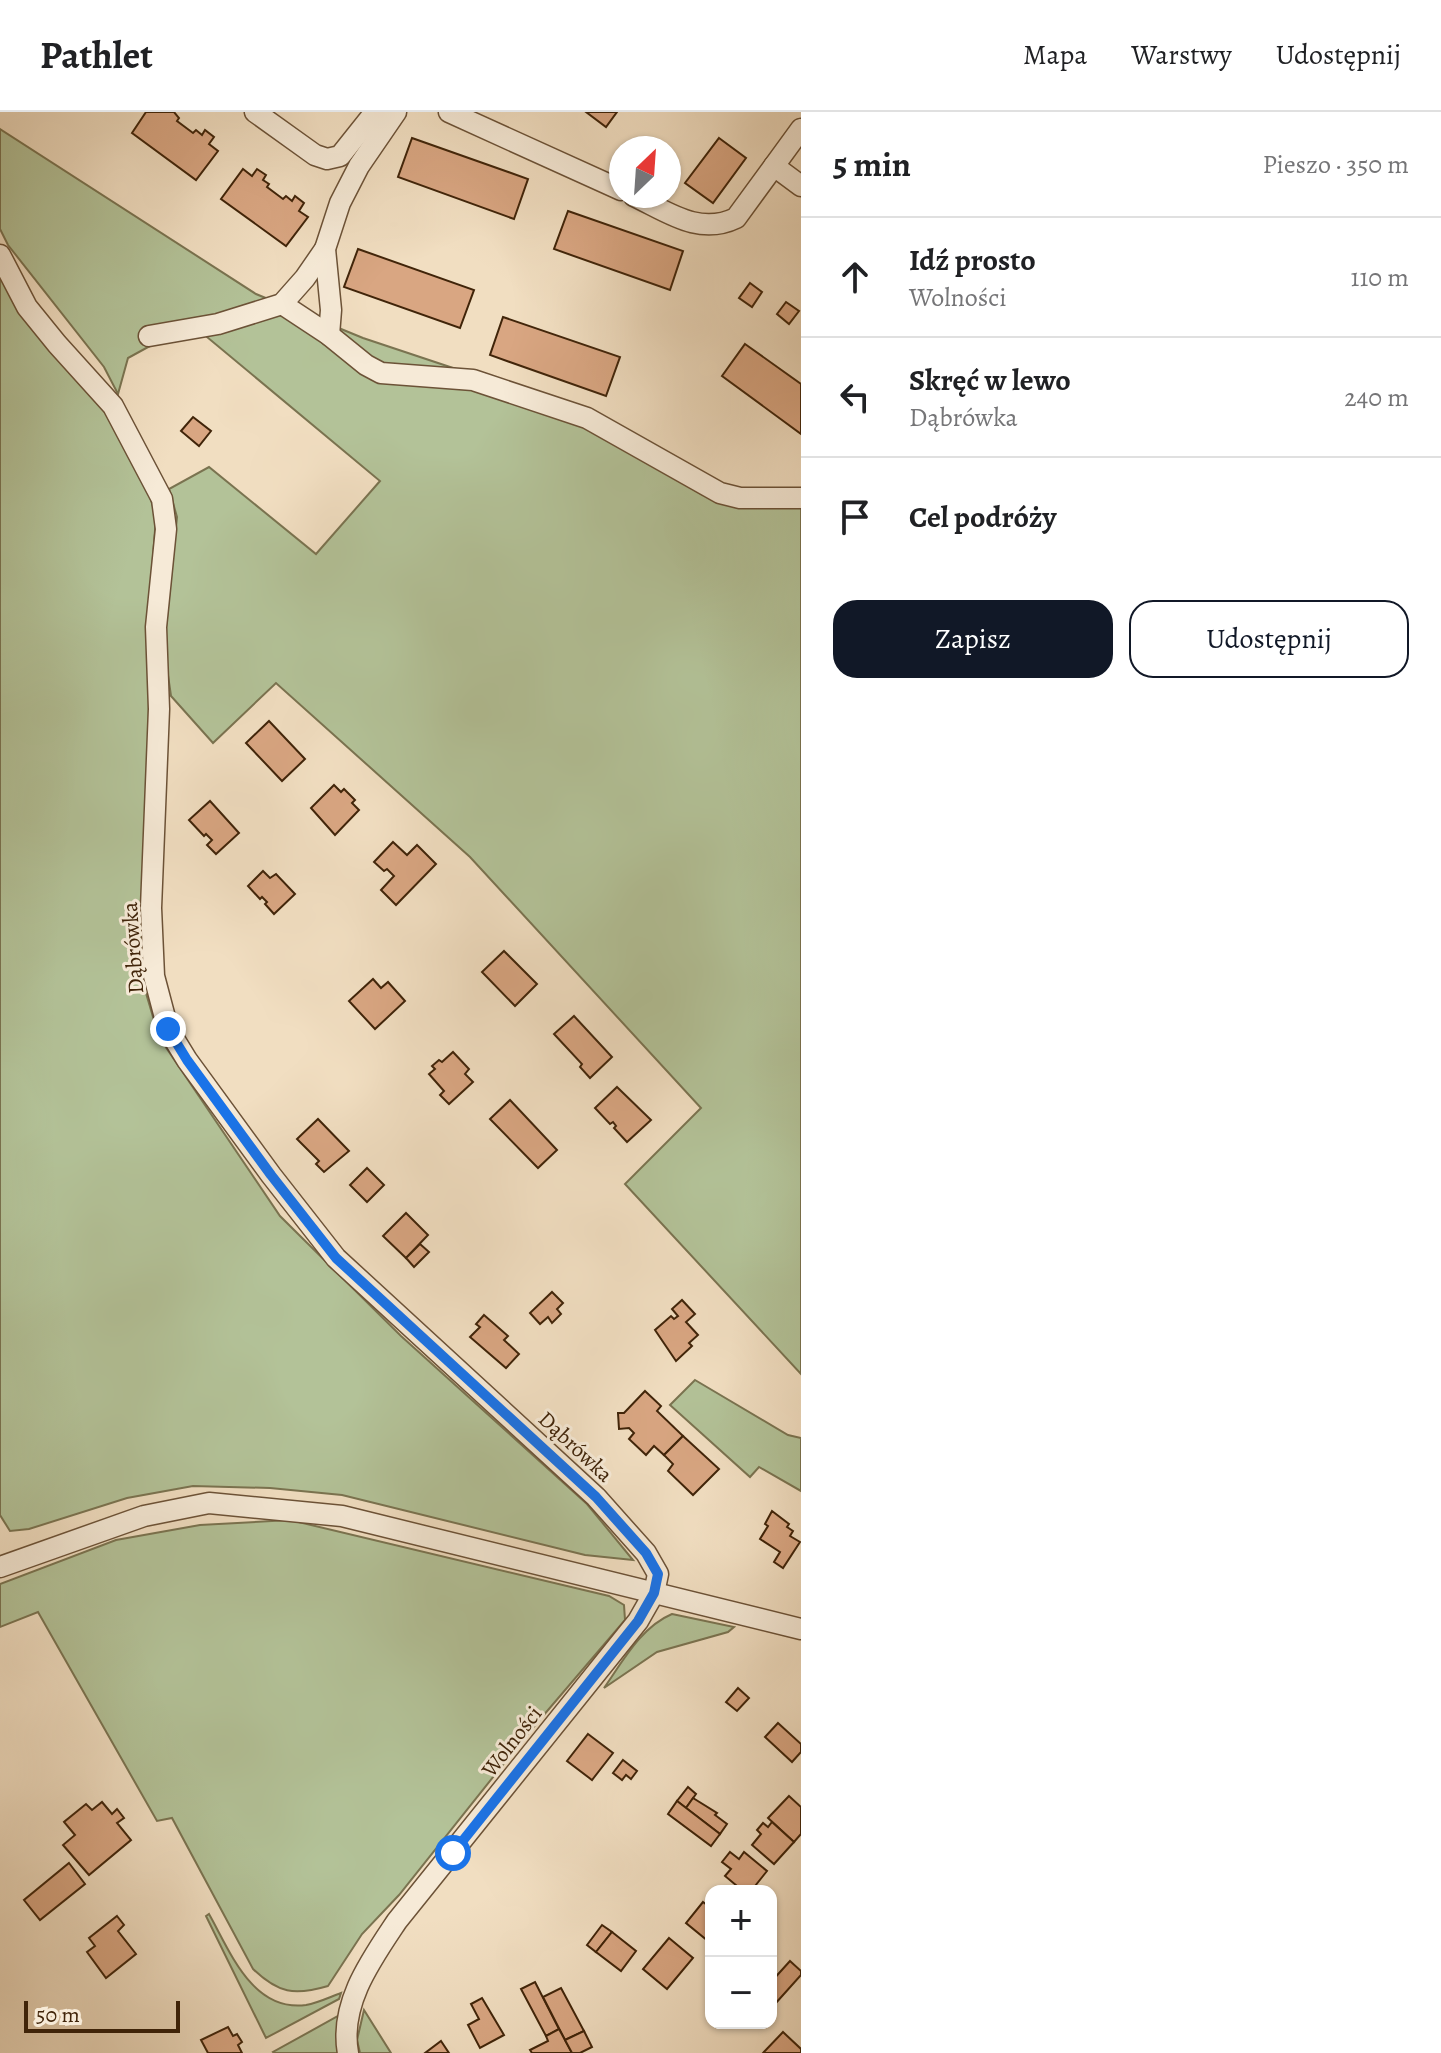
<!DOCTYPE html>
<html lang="pl">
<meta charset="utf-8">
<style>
:root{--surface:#fff;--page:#f2f2f2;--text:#202124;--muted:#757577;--line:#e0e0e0;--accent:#111827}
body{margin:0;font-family:Alegreya,serif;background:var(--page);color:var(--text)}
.controls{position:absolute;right:24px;bottom:24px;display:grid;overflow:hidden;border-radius:16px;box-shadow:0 2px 6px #0004}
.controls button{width:72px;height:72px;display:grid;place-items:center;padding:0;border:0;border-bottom:2px solid var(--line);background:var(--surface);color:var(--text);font:40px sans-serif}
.compass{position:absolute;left:609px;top:24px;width:72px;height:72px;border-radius:50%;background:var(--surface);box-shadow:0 2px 6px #0004;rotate:25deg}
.scale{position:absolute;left:24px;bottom:20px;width:156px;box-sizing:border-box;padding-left:8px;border:4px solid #402409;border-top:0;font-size:22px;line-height:28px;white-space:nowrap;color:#402409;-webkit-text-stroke:6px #f6ead7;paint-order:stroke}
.stop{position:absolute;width:24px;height:24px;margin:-18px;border:6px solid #1a73e8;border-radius:50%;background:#fff}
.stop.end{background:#1a73e8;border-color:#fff;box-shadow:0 2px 8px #0008}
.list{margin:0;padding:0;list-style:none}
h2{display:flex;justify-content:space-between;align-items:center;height:104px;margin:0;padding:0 32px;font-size:34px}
h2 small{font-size:26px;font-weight:400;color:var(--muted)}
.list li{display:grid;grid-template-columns:52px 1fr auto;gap:24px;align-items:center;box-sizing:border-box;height:120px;padding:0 32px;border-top:2px solid var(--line)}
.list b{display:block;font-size:30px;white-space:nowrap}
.list p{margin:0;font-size:26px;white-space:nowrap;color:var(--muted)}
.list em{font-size:26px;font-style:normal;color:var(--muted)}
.actions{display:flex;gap:16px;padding:24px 32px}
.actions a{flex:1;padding:18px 0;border:2px solid var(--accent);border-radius:24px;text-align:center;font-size:28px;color:var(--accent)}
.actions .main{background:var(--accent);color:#fff}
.icon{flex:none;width:44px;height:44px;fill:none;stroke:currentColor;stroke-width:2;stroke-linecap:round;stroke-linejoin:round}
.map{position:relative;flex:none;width:801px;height:1941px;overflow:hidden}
header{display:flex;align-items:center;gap:48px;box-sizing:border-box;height:112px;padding:0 40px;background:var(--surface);border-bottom:2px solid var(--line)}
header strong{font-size:38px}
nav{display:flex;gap:44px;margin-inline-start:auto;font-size:28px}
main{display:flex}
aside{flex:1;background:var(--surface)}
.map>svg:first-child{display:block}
.green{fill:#b3c298;stroke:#7a7350;stroke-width:2}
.building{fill:#d9a682;stroke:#402409;stroke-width:2}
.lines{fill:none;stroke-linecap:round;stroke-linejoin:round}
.minor-casing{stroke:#6c5237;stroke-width:23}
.minor{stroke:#f6ead7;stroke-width:20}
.route{stroke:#1a73e8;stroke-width:10}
.labels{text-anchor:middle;stroke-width:6;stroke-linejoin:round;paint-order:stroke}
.street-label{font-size:22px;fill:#402409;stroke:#f6ead7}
</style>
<header>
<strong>Pathlet</strong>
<nav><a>Mapa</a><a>Warstwy</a><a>Udostępnij</a></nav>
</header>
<main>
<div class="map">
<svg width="801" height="1941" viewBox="0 0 801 1941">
<rect width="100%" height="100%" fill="#f1dec1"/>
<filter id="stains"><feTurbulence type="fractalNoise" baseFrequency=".0025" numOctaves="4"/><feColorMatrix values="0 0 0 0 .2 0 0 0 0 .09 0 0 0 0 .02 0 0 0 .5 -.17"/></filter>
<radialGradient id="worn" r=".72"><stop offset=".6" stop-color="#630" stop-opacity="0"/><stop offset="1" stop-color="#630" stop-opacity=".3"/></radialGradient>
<!-- green -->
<g class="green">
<polygon points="0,17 256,182 363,226 465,260 604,322 701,382 743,395 801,396 801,1262 625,1072 701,996 470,745 276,571 213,631 171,584 164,536 177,405 169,377 209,355 316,442 380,369 201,220 159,229 128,246 118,282 104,255 8,133 0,117"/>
<polygon points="0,161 65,232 146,371 156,405 150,484 148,682 140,861 159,925 280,1104 401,1224 587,1392 633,1448 585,1443 342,1383 270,1376 193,1374 127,1386 29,1417 10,1419 0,1403"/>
<polygon points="695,1268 788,1323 801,1326 801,1379 759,1355 750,1365 670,1293"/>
<path d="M290,1408l319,76 15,9 1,15 -100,117 -126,158 -37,39 -34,52c-34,10 -50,7 -75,-17l-81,-151 -15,3 -119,-209 -38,15v-43l116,-44 84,-15z"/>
<path d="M672,1502l62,13 -6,5 -71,20 -53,36c19,-27 37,-61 68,-74z"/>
<path d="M209,1802c21,37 43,98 97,91 12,-2 24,-8 35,-12l-2,6 -73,39 -60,-122z"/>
<polygon points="364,1898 391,1941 360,1941 357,1928"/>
<polygon points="338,1904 339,1941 274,1941 273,1940"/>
</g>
<!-- building -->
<g class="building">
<polygon points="146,0 174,0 179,6 177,9 193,21 196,18 202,23 205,18 214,25 209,32 218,39 196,68 132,21"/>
<polygon points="586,0 617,0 606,15"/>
<polygon points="412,26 528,67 514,107 398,65"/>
<polygon points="719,26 746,46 713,91 685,71"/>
<polygon points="243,57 252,64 257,57 266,63 263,68 269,72 267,75 283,87 286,84 292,89 295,84 304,91 299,99 308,105 286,134 221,87"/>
<polygon points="568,99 683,139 670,178 554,137"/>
<polygon points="358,137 474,178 460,216 344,175"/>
<polygon points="750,171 762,180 752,195 739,186"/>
<polygon points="786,190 799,199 789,212 777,202"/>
<polygon points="503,205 620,245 606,284 490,243"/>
<polygon points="745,232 801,272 801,322 722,264"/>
<polygon points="193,305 211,319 199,334 181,319"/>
<polygon points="269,609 305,647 282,669 246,631"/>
<polygon points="334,673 341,680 344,677 355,688 352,691 359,698 335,723 311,696"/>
<polygon points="210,689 239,721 216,742 207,733 212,728 206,722 204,724 189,708"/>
<polygon points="393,730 407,743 417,733 436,752 396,793 381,778 394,764 387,757 384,759 374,750"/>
<polygon points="263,759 270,766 276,762 295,782 274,802 265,792 267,790 262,785 260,787 248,774"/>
<polygon points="504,839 537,872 515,894 482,860"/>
<polygon points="373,867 381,876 388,870 405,889 375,917 349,889"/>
<polygon points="574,904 612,945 590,966 580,955 582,952 554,922"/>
<polygon points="453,940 469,957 465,962 473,970 449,992 440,983 444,979 429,962 435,957 432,954 439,948 442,950"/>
<polygon points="617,975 651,1008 627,1030 614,1016 616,1014 613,1010 610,1012 595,996"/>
<polygon points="510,988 557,1038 538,1056 490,1007"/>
<polygon points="318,1007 349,1039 324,1060 316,1052 319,1049 297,1027"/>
<polygon points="367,1056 384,1073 367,1090 350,1073"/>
<polygon points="406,1101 428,1123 406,1146 383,1124"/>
<polygon points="420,1132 429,1140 414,1155 406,1146"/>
<polygon points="552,1180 563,1191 557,1197 561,1202 552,1211 548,1205 540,1212 530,1201"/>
<polygon points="682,1188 695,1202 686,1210 698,1223 689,1231 692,1234 676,1249 655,1218 671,1204 674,1207 678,1204 672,1197"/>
<polygon points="484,1203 508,1224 504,1228 519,1242 506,1256 470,1225 480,1215 476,1212"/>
<polygon points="645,1279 661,1294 657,1299 683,1324 664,1343 654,1334 646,1343 629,1327 634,1321 629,1316 619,1317 618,1301 624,1301"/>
<polygon points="683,1324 719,1357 693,1383 668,1359 673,1352 664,1343"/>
<polygon points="772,1399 789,1412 787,1415 793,1419 790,1424 800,1430 783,1456 774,1450 780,1440 760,1427 768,1414 765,1412"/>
<polygon points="738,1576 749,1586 737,1599 726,1590"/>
<polygon points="778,1611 801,1632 801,1640 792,1650 765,1625"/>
<polygon points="588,1622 613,1641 592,1668 567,1649"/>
<polygon points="623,1648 637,1659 631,1667 626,1663 622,1668 613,1661"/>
<polygon points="688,1675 696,1682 686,1696 677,1689"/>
<polygon points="789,1684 801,1695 801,1722 794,1730 768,1706"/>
<polygon points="693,1686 717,1701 715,1703 727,1712 720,1722 686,1696"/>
<polygon points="677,1689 720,1722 711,1734 668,1702"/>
<polygon points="102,1690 112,1702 117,1697 124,1706 117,1711 131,1728 89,1763 63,1733 75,1723 64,1710 86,1692 92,1698"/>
<polygon points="772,1710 794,1730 774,1752 752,1733 761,1722 757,1718 763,1711 768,1715"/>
<polygon points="730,1740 739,1747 744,1740 767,1759 751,1779 743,1779 725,1764 731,1757 722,1750"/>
<polygon points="69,1751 85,1772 40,1808 24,1788"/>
<polygon points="703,1790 711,1796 711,1825 708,1829 686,1811"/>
<polygon points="117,1804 124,1813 118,1819 136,1842 106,1866 87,1840 95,1834 89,1826"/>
<polygon points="602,1813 612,1820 596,1840 587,1833"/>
<polygon points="612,1820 636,1839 621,1859 596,1840"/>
<polygon points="669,1826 693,1846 667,1877 643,1857"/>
<polygon points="790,1849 801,1859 801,1863 775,1892 771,1888 771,1870"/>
<polygon points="535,1870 559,1917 546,1924 521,1877"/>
<polygon points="561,1876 584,1919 565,1928 543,1885"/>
<polygon points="482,1886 504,1923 480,1936 468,1913 479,1907 471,1892"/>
<polygon points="228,1915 233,1924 237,1922 242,1930 238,1933 242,1941 208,1941 201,1928"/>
<polygon points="559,1917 572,1941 532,1941 530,1938 548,1929 546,1924"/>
<polygon points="584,1919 592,1935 580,1941 572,1941 565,1928"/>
<polygon points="783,1920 801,1937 801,1941 763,1941"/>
<polygon points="441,1929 449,1941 425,1941"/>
</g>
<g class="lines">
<defs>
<g id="minor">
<polyline points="255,0 315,43 327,47 340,44 375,0"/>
<polyline points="449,0 621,78"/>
<polyline points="774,54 801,74"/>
<path d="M634,84c34,16 65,40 102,22l65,-89"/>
<path d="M0,143l27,52 30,37 56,62 49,93 4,30 -10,98 3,82 -8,199 3,68 14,53 19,31 84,115 65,83 260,239 50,56 12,21 -4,19 -16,28 -241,300c-26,39 -58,83 -49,132"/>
<polyline points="282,192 329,223 366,253 381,261 473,268 587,306 720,381 740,386 801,386"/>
<polyline points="329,223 331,198 325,137 340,91 359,54 396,0"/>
<polyline points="149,224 218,212 282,192 305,166 325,137"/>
<polyline points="0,1455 144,1404 209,1391 342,1404 801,1517"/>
</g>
</defs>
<!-- minor casing -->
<use href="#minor" class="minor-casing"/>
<!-- minor -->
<use href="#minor" class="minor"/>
</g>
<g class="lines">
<!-- route -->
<polyline class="route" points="168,917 187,948 271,1063 336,1146 596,1385 646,1441 658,1462 654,1481 638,1509 453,1741"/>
</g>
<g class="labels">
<!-- street labels -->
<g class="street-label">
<text transform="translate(132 836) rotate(-94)" y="8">Dąbrówka</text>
<text transform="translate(576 1334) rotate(43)" y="8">Dąbrówka</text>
<text transform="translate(511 1629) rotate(-52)" y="8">Wolności</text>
</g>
</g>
<rect width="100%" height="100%" filter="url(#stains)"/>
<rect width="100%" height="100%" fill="url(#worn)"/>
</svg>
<div class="controls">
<button>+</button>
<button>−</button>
</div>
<svg class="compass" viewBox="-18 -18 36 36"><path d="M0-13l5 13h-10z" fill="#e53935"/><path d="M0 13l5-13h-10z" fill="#757577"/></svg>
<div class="scale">50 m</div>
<div class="stop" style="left:453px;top:1741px"></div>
<div class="stop end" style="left:168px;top:917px"></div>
</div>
<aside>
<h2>5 min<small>Pieszo · 350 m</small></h2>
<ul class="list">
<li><svg class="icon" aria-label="ahead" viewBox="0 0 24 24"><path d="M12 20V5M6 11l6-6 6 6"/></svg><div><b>Idź prosto</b><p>Wolności</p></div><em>110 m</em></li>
<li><svg class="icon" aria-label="left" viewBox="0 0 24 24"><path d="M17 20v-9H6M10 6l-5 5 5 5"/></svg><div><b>Skręć w lewo</b><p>Dąbrówka</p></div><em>240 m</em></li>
<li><svg class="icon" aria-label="arrive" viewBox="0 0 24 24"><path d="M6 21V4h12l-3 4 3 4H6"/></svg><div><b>Cel podróży</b></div></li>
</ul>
<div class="actions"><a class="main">Zapisz</a><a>Udostępnij</a></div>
</aside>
</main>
